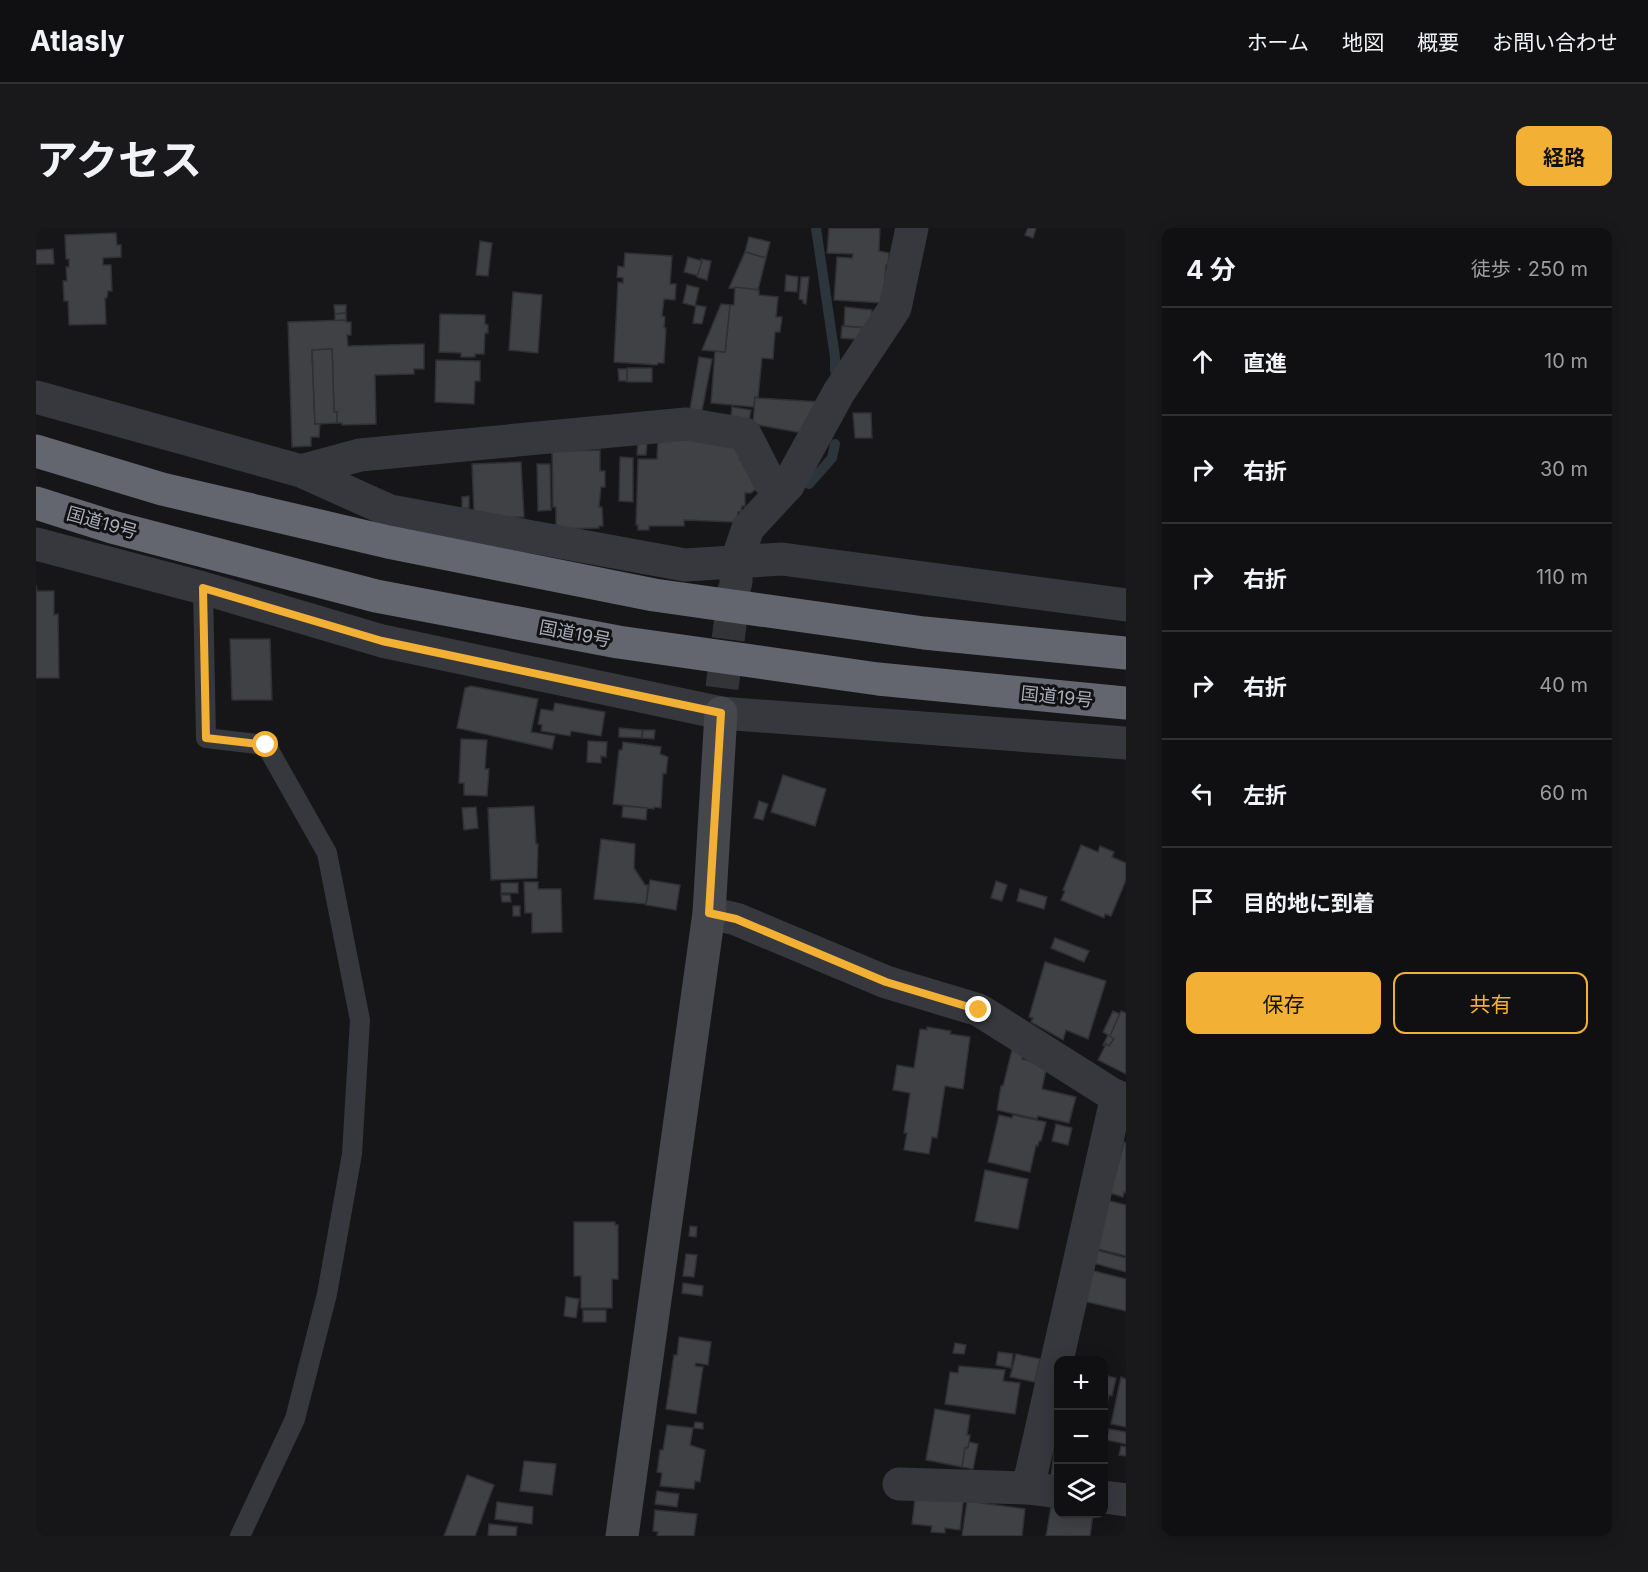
<!DOCTYPE html>
<html lang="ja">
<meta charset="utf-8">
<style>
:root{--surface:#101012;--page:#19191b;--text:#f1f3f6;--muted:#9c9d9f;--line:#303032;--accent:#f2b134}
body{margin:0;font-family:Inter,"Noto Sans JP",sans-serif;background:var(--page);color:var(--text)}
.controls{position:absolute;right:18px;bottom:18px;display:grid;overflow:hidden;border-radius:12px;box-shadow:0 3px 15px #0003}
.controls button{width:54px;height:54px;display:grid;place-items:center;padding:0;border:0;border-bottom:2px solid var(--line);background:var(--surface);color:var(--text);font:30px sans-serif}
.stop{position:absolute;width:18px;height:18px;margin:-14px;border:4px solid #f2b134;border-radius:50%;background:#fff}
.stop.end{background:#f2b134;border-color:#fff;box-shadow:0 2px 6px #0008}
.list{margin:0;padding:0;list-style:none}
h2{display:flex;justify-content:space-between;align-items:center;height:78px;margin:0;padding:0 24px;font-size:26px}
h2 small{font-size:20px;font-weight:400;color:var(--muted)}
.list li{display:grid;grid-template-columns:39px 1fr auto;gap:18px;align-items:center;box-sizing:border-box;height:108px;padding:0 24px;border-top:2px solid var(--line)}
.list b{display:block;font-size:22px;white-space:nowrap}
.list em{font-size:20px;font-style:normal;color:var(--muted)}
.actions{display:flex;gap:12px;padding:18px 24px}
.actions a{flex:1;padding:14px 0;border:2px solid var(--accent);border-radius:12px;text-align:center;font-size:21px;color:var(--accent)}
.actions .main{background:var(--accent);color:#111}
.icon{flex:none;width:33px;height:33px;fill:none;stroke:currentColor;stroke-width:2;stroke-linecap:round;stroke-linejoin:round}
.map{position:relative;flex:none;width:1090px;height:1308px;overflow:hidden;border-radius:12px}
header{display:flex;align-items:center;gap:36px;box-sizing:border-box;height:84px;padding:0 30px;background:var(--surface);border-bottom:2px solid var(--line)}
header strong{font-size:28px}
nav{display:flex;gap:33px;margin-inline-start:auto;font-size:21px}
.intro{display:flex;align-items:center;justify-content:space-between;box-sizing:border-box;height:144px;padding:0 36px}
h1{margin:0;font-size:42px}
.button{padding:15px 27px;border-radius:12px;background:var(--accent);color:#111;font-size:21px;font-weight:700}
main{display:flex;gap:36px;padding:0 36px}
aside{flex:1;background:var(--surface);border-radius:12px;box-shadow:0 3px 15px #0003}
.map>svg:first-child{display:block}
.lines{fill:none;stroke-linecap:round;stroke-linejoin:round}
.stream{stroke:#2c353c;stroke-width:10}
.building{fill:#404145;stroke:#303034;stroke-width:1.5}
.street-tunnel{stroke:#333438;stroke-width:33;stroke-dasharray:33 16;stroke-linecap:butt}
.lane{stroke:#37383d;stroke-width:20}
.street{stroke:#37383d;stroke-width:33}
.secondary{stroke:#45474d;stroke-width:33}
.highway{stroke:#63666e;stroke-width:33}
.route{stroke:#f2b134;stroke-width:8}
.labels{text-anchor:middle;stroke-width:6;stroke-linejoin:round;paint-order:stroke}
.street-label{font-size:18px;fill:#a8adb8;stroke:#111113}
</style>
<header>
<strong>Atlasly</strong>
<nav><a>ホーム</a><a>地図</a><a>概要</a><a>お問い合わせ</a></nav>
</header>
<div class="intro"><h1>アクセス</h1><a class="button">経路</a></div>
<main>
<div class="map">
<svg width="1090" height="1308" viewBox="0 0 1090 1308">
<rect width="100%" height="100%" fill="#161618"/>
<g class="lines">
<!-- stream -->
<g class="stream">
<polyline points="780,0 799,129 799,143"/>
<polyline points="773,256 796,230 799,216"/>
</g>
</g>
<!-- building -->
<g class="building">
<polygon points="793,0 844,0 843,23 853,25 852,37 850,37 847,75 798,72 801,29 816,30 817,26 791,25"/>
<polygon points="992,0 1000,0 997,10 989,7"/>
<polygon points="80,5 81,17 85,17 85,29 67,30 67,37 75,37 76,63 72,63 71,70 69,70 70,96 33,97 32,73 28,73 27,53 31,53 30,39 33,39 33,31 30,31 29,7"/>
<polygon points="713,9 734,14 730,30 709,24"/>
<polygon points="444,13 456,15 452,48 440,47"/>
<polygon points="17,21 18,36 0,36 0,22"/>
<polygon points="709,24 730,30 722,62 693,60"/>
<polygon points="589,25 636,28 634,56 640,56 639,72 628,71 626,88 629,89 628,100 630,100 628,135 622,135 621,137 578,134 582,54 587,55 587,50 581,49 582,38 588,39"/>
<polygon points="652,29 666,33 663,48 648,44"/>
<polygon points="665,31 675,33 671,52 661,49 666,33"/>
<polygon points="750,47 762,49 761,64 749,63"/>
<polygon points="765,49 773,49 770,76 767,75 767,72 763,71"/>
<polygon points="651,57 663,60 659,78 647,75"/>
<polygon points="699,59 723,62 723,67 742,69 740,89 746,89 744,104 739,104 737,131 726,130 722,170 719,169 718,179 675,175 679,123 689,124 694,77 698,77"/>
<polygon points="477,64 506,67 502,125 473,122"/>
<polygon points="685,76 694,77 689,124 666,122"/>
<polygon points="298,77 310,77 310,85 299,86"/>
<polygon points="660,77 670,79 666,96 657,95"/>
<polygon points="809,79 836,82 834,100 808,98"/>
<polygon points="310,85 310,92 299,93 299,86"/>
<polygon points="404,86 449,87 449,96 452,97 452,105 449,105 448,126 439,126 439,129 425,129 425,125 403,124"/>
<polygon points="310,92 310,94 315,94 315,107 311,107 312,118 388,116 388,141 378,141 378,146 339,147 340,196 306,197 306,195 301,195 301,184 298,184 296,121 276,122 279,196 284,195 283,209 275,209 275,218 256,219 252,94"/>
<polygon points="806,98 830,100 829,112 805,110"/>
<polygon points="296,121 298,184 301,184 301,195 279,196 276,122"/>
<polygon points="663,129 676,131 666,183 654,181"/>
<polygon points="400,132 444,133 444,153 439,153 438,176 399,174"/>
<rect x="591" y="140" width="25" height="14"/>
<polygon points="582,141 591,141 591,153 583,153"/>
<polygon points="719,169 722,170 784,174 766,205 717,196"/>
<polygon points="696,179 715,182 713,193 695,189"/>
<polygon points="817,185 835,185 836,210 819,210"/>
<polygon points="622,211 704,214 704,232 713,232 721,260 715,265 709,265 709,278 706,278 705,284 702,284 701,289 697,294 648,292 648,298 613,298 613,302 602,302 602,297 600,297 602,231 621,231"/>
<polygon points="602,213 611,214 610,227 601,227"/>
<polygon points="564,222 564,243 569,243 569,259 565,259 563,279 566,279 567,298 563,298 563,300 520,301 520,279 517,279 516,223"/>
<polygon points="584,229 597,230 597,274 583,273"/>
<polygon points="485,234 488,289 452,290 438,285 436,236"/>
<polygon points="501,236 514,236 515,282 502,283"/>
<polygon points="433,268 433,280 426,280 426,269"/>
<polygon points="0,357 1,363 18,363 18,387 22,386 23,450 0,450"/>
<polygon points="194,411 234,411 236,472 196,472"/>
<polygon points="435,458 502,471 495,504 519,508 516,521 421,500 429,460"/>
<polygon points="519,475 569,484 565,508 535,503 534,508 505,503 506,497 502,496 505,481 517,483"/>
<polygon points="583,500 606,502 606,510 583,509"/>
<polygon points="607,502 619,502 618,511 606,510"/>
<polygon points="425,511 451,512 449,541 453,541 451,568 428,567 428,555 423,555"/>
<polygon points="552,513 571,514 570,529 565,528 565,535 551,534"/>
<polygon points="587,514 625,519 624,526 632,529 630,546 627,545 625,580 618,579 618,581 577,576 583,522 586,522"/>
<polygon points="747,547 790,561 779,598 735,584"/>
<polygon points="723,573 732,576 727,592 718,590"/>
<polygon points="498,578 500,616 502,616 501,650 455,652 452,580"/>
<polygon points="587,578 611,580 610,592 586,589"/>
<polygon points="440,579 442,600 428,602 426,580"/>
<polygon points="565,611 599,616 598,640 609,657 612,657 610,676 558,671"/>
<polygon points="1045,617 1062,624 1064,618 1078,624 1076,629 1090,635 1090,652 1075,688 1069,686 1068,690 1025,672 1029,663 1027,662"/>
<polygon points="614,652 644,657 640,682 610,677"/>
<polygon points="960,653 971,657 966,673 955,670"/>
<polygon points="488,654 502,654 502,661 525,661 526,704 496,705 496,685 489,685"/>
<rect x="465" y="655" width="17" height="10"/>
<polygon points="984,661 1011,669 1008,681 981,673"/>
<polygon points="465,667 474,667 475,674 466,674"/>
<rect x="477" y="678" width="7" height="10"/>
<polygon points="1019,710 1053,723 1048,734 1015,720"/>
<polygon points="1009,734 1070,753 1052,811 1030,802 1027,812 995,794 997,790 993,789"/>
<polygon points="1077,783 1084,786 1074,808 1078,811 1073,818 1070,816 1070,818 1067,817 1072,807 1067,804"/>
<polygon points="1085,783 1090,785 1090,846 1062,832 1070,816 1073,818 1078,811 1074,808"/>
<polygon points="891,799 915,803 914,806 934,809 927,861 909,858 901,910 896,909 893,926 868,922 871,905 868,905 874,865 857,862 861,837 878,840 884,801 891,802"/>
<polygon points="976,822 988,825 986,831 1011,837 1006,861 1040,869 1033,895 1002,888 1001,891 961,882 965,858 967,858"/>
<polygon points="963,887 976,890 977,887 1010,894 1005,913 1003,913 1002,918 1000,917 994,944 952,934"/>
<polygon points="1020,896 1036,900 1032,917 1016,913"/>
<polygon points="1088,914 1090,915 1090,965 1088,964 1087,969 1074,965"/>
<polygon points="949,942 992,951 982,1001 939,993"/>
<polygon points="1070,972 1090,977 1090,1028 1058,1020"/>
<polygon points="538,994 579,994 579,997 582,997 582,1051 576,1051 576,1080 545,1080 545,1048 538,1048"/>
<polygon points="654,998 661,999 660,1009 653,1008"/>
<polygon points="1060,1022 1090,1030 1090,1044 1057,1035"/>
<polygon points="650,1026 661,1027 658,1049 647,1048"/>
<polygon points="1054,1042 1090,1051 1090,1083 1047,1073"/>
<polygon points="647,1055 667,1058 666,1068 646,1065"/>
<polygon points="530,1069 543,1071 540,1090 528,1088"/>
<rect x="547" y="1082" width="23" height="12"/>
<polygon points="643,1109 675,1114 672,1137 660,1135 659,1138 667,1139 660,1186 630,1181 638,1127 641,1127"/>
<polygon points="919,1115 930,1117 928,1126 917,1125"/>
<polygon points="962,1124 977,1126 975,1140 960,1137"/>
<polygon points="980,1126 1004,1131 999,1154 974,1149"/>
<polygon points="923,1138 969,1142 967,1153 984,1155 979,1186 909,1176 914,1144 922,1145"/>
<polygon points="1068,1147 1080,1150 1076,1168 1073,1167 1068,1189"/>
<polygon points="1085,1149 1090,1151 1090,1199 1075,1196"/>
<polygon points="899,1181 934,1187 931,1207 934,1207 933,1214 932,1220 929,1220 926,1239 890,1232"/>
<polygon points="659,1194 667,1195 667,1201 658,1200"/>
<polygon points="631,1197 657,1200 654,1217 669,1222 664,1254 659,1253 658,1261 624,1258 626,1245 621,1244 624,1222 627,1222"/>
<polygon points="1073,1201 1090,1204 1090,1216 1070,1212"/>
<polygon points="1021,1202 1023,1202 1023,1249 1015,1248"/>
<polygon points="933,1214 942,1216 937,1241 926,1239 929,1220 932,1220"/>
<polygon points="1085,1218 1090,1219 1090,1228 1083,1227"/>
<polygon points="488,1233 520,1236 516,1267 484,1263"/>
<polygon points="431,1247 458,1257 439,1308 408,1308"/>
<polygon points="880,1262 928,1267 924,1302 909,1300 909,1305 895,1304 896,1298 876,1296"/>
<polygon points="621,1263 643,1266 641,1279 619,1276"/>
<polygon points="931,1273 989,1281 986,1308 926,1308"/>
<polygon points="461,1274 497,1279 496,1296 459,1291"/>
<polygon points="1015,1279 1023,1281 1023,1286 1057,1287 1054,1308 1010,1308"/>
<polygon points="619,1282 661,1286 658,1308 621,1308 622,1304 617,1303"/>
<polygon points="453,1296 481,1299 480,1308 452,1308"/>
</g>
<g class="lines">
<!-- street-tunnel -->
<polyline class="street-tunnel" points="686,460 699,357"/>
<!-- lane -->
<polyline class="lane" points="167,360 170,510 230,517 291,625 324,792 316,926 291,1066 259,1191 204,1308"/>
<!-- street -->
<g class="street">
<polyline points="0,169 265,243 354,283 649,337 746,331 1090,377"/>
<polyline points="265,243 324,227 650,196 709,206 733,253 752,257"/>
<polyline points="0,316 167,360 346,413 685,485 1090,515"/>
<polyline points="700,354 700,335 712,300 752,257 803,164 859,80 876,0"/>
<polyline points="673,685 700,691 850,754 943,782 1090,875"/>
<polyline points="863,1256 992,1260 1023,1264"/>
<polyline points="992,1260 1081,868"/>
<polyline points="1068,1269 1090,1272"/>
</g>
<!-- secondary -->
<polyline class="secondary" points="586,1308 673,685 685,485"/>
<!-- highway -->
<g class="highway">
<polyline points="0,223 126,261 352,314 618,367 888,405 1090,425"/>
<polyline points="0,275 76,299 340,368 582,414 842,451 1090,475"/>
</g>
</g>
<g class="lines">
<!-- route -->
<polyline class="route" points="230,517 170,510 167,360 346,413 685,485 673,685 700,691 850,754 943,782"/>
</g>
<g class="labels">
<!-- street labels -->
<g class="street-label">
<text transform="translate(66 295) rotate(16)" y="6">国道19号</text>
<text transform="translate(539 406) rotate(11)" y="6">国道19号</text>
<text transform="translate(1021 469) rotate(6)" y="6">国道19号</text>
</g>
</g>
</svg>
<div class="controls">
<button>+</button>
<button>−</button>
<button><svg class="icon" aria-label="layers" viewBox="0 0 24 24"><path d="M12 4l9 5-9 5-9-5zM3 14l9 5 9-5"/></svg></button>
</div>
<div class="stop" style="left:230px;top:517px"></div>
<div class="stop end" style="left:943px;top:782px"></div>
</div>
<aside>
<h2>4 分<small>徒歩 · 250 m</small></h2>
<ul class="list">
<li><svg class="icon" aria-label="ahead" viewBox="0 0 24 24"><path d="M12 20V5M6 11l6-6 6 6"/></svg><div><b>直進</b></div><em>10 m</em></li>
<li><svg class="icon" aria-label="right" viewBox="0 0 24 24"><path d="M7 20v-9h11M14 6l5 5-5 5"/></svg><div><b>右折</b></div><em>30 m</em></li>
<li><svg class="icon" aria-label="right" viewBox="0 0 24 24"><path d="M7 20v-9h11M14 6l5 5-5 5"/></svg><div><b>右折</b></div><em>110 m</em></li>
<li><svg class="icon" aria-label="right" viewBox="0 0 24 24"><path d="M7 20v-9h11M14 6l5 5-5 5"/></svg><div><b>右折</b></div><em>40 m</em></li>
<li><svg class="icon" aria-label="left" viewBox="0 0 24 24"><path d="M17 20v-9H6M10 6l-5 5 5 5"/></svg><div><b>左折</b></div><em>60 m</em></li>
<li><svg class="icon" aria-label="arrive" viewBox="0 0 24 24"><path d="M6 21V4h12l-3 4 3 4H6"/></svg><div><b>目的地に到着</b></div></li>
</ul>
<div class="actions"><a class="main">保存</a><a>共有</a></div>
</aside>
</main>
